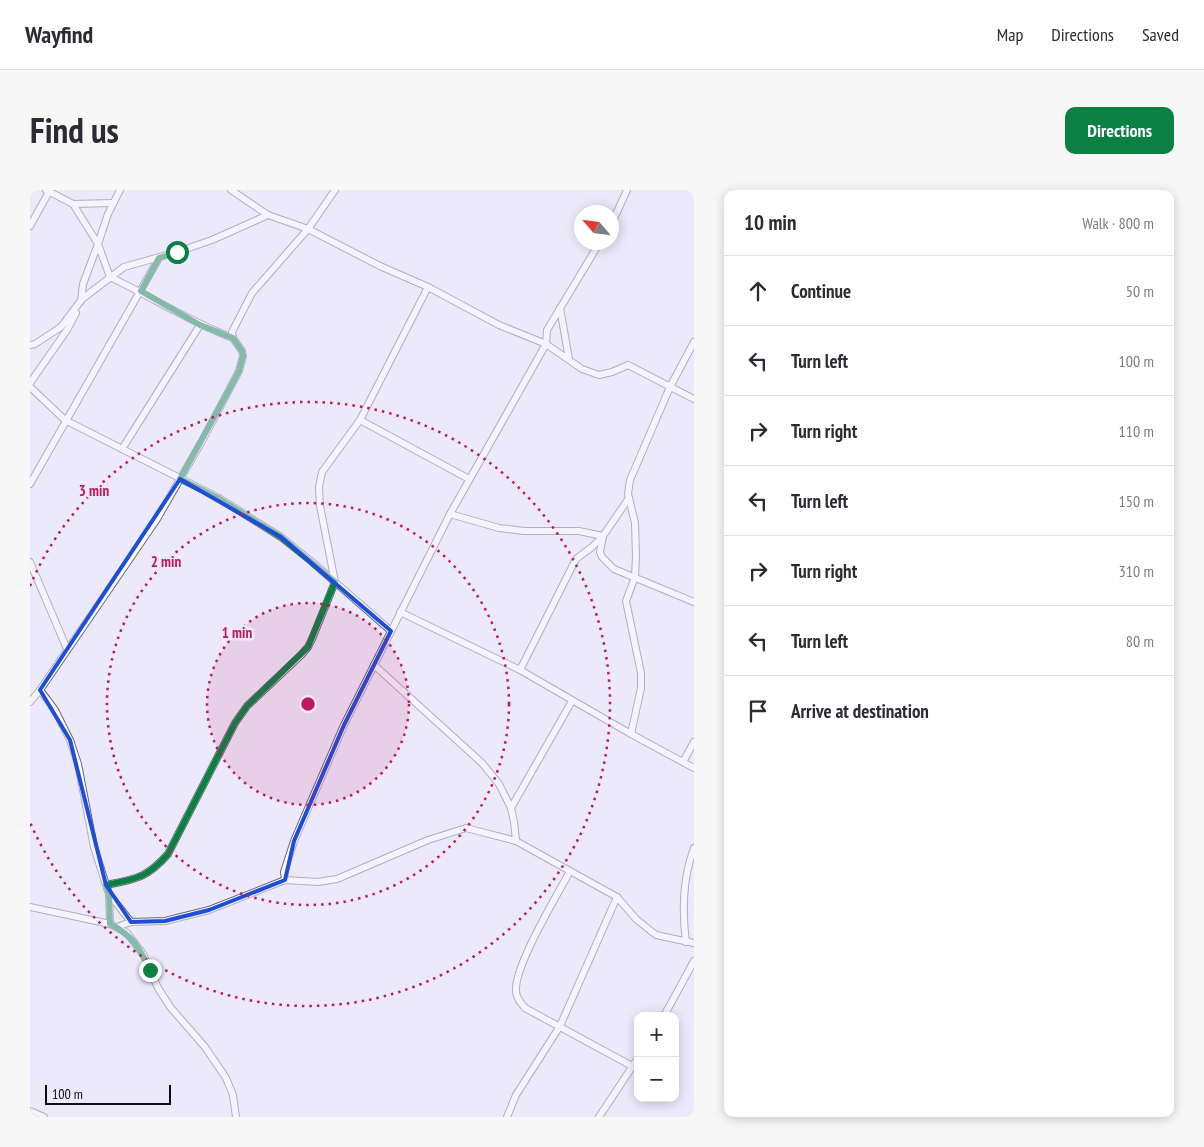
<!DOCTYPE html>
<meta charset="utf-8">
<style>
:root{--surface:#fff;--page:#f7f7f7;--text:#2b2b33;--muted:#7c7c81;--line:#e1e1e2;--accent:#0b8043}
body{margin:0;font-family:"PT Sans Narrow",sans-serif;background:var(--page);color:var(--text)}
.controls{position:absolute;right:15px;bottom:15px;display:grid;overflow:hidden;border-radius:10px;box-shadow:0 2px 12px #0003}
.controls button{width:45px;height:45px;display:grid;place-items:center;padding:0;border:0;border-bottom:1px solid var(--line);background:var(--surface);color:var(--text);font:25px sans-serif}
.compass{position:absolute;left:544px;top:15px;width:45px;height:45px;border-radius:50%;background:var(--surface);box-shadow:0 2px 12px #0003;rotate:298deg}
.scale{position:absolute;left:15px;bottom:12px;width:126px;box-sizing:border-box;padding-left:5px;border:2px solid #0c0b14;border-top:0;font-size:14px;line-height:18px;white-space:nowrap;color:#0c0b14;-webkit-text-stroke:4px #ece9fb;paint-order:stroke}
.stop{position:absolute;width:15px;height:15px;margin:-11px;border:4px solid #0b8043;border-radius:50%;background:#fff}
.stop.end{background:#0b8043;border-color:#fff;box-shadow:0 1px 5px #0008}
.list{margin:0;padding:0;list-style:none}
h2{display:flex;justify-content:space-between;align-items:center;height:65px;margin:0;padding:0 20px;font-size:21px}
h2 small{font-size:16px;font-weight:400;color:var(--muted)}
.list li{display:grid;grid-template-columns:32px 1fr auto;gap:15px;align-items:center;box-sizing:border-box;height:70px;padding:0 20px;border-top:1px solid var(--line)}
.list b{display:block;font-size:19px;white-space:nowrap}
.list em{font-size:16px;font-style:normal;color:var(--muted)}
.icon{flex:none;width:28px;height:28px;fill:none;stroke:currentColor;stroke-width:2;stroke-linecap:round;stroke-linejoin:round}
.map{position:relative;flex:none;width:664px;height:927px;overflow:hidden;border-radius:10px}
header{display:flex;align-items:center;gap:30px;box-sizing:border-box;height:70px;padding:0 25px;background:var(--surface);border-bottom:1px solid var(--line)}
header strong{font-size:24px}
nav{display:flex;gap:28px;margin-inline-start:auto;font-size:18px}
.intro{display:flex;align-items:center;justify-content:space-between;box-sizing:border-box;height:120px;padding:0 30px}
h1{margin:0;font-size:35px}
.button{padding:12px 22px;border-radius:10px;background:var(--accent);color:#fff;font-size:18px;font-weight:700}
main{display:flex;gap:30px;padding:0 30px}
aside{flex:1;background:var(--surface);border-radius:10px;box-shadow:0 2px 12px #0003}
.map>svg:first-child{display:block}
.lines{fill:none;stroke-linecap:round;stroke-linejoin:round}
.minor-casing{stroke:#6a657e;stroke-width:8}
.minor{stroke:#fff;stroke-width:6}
.route{stroke:#0b8043;stroke-width:6}
.marked{fill:none;stroke:#1d4ed8;stroke-width:4;stroke-linejoin:round}
.ring{fill:none;stroke:#c2185b;stroke-width:2.5;stroke-dasharray:2.5 5}
.centre{fill:#c2185b;stroke:#ece9fb;stroke-width:2.5}
.ring-label{font-size:15px;text-anchor:middle;font-weight:bold;fill:#c2185b;stroke:#ece9fb;stroke-width:5;stroke-linejoin:round;paint-order:stroke}
</style>
<header>
<strong>Wayfind</strong>
<nav><a>Map</a><a>Directions</a><a>Saved</a></nav>
</header>
<div class="intro"><h1>Find us</h1><a class="button">Directions</a></div>
<main>
<div class="map">
<svg width="664" height="927" viewBox="0 0 664 927">
<rect width="100%" height="100%" fill="#ece9fb"/>
<g class="lines">
<defs>
<g id="minor">
<polyline points="16,0 43,14 83,13"/>
<polyline points="201,0 238,25 278,39 350,76 398,97 469,135 516,154 552,179 569,185 582,182 598,175 664,209"/>
<path d="M43,14l25,40 12,33c42,20 80,45 123,61"/>
<polyline points="582,33 597,0"/>
<polyline points="0,36 20,0"/>
<polyline points="51,111 53,94 68,54 78,24 90,0"/>
<polyline points="530,118 539,169"/>
<polyline points="0,155 5,154 31,137 52,109 94,77 147,62 182,50 238,25"/>
<polyline points="0,193 37,140 46,123"/>
<polyline points="0,197 35,230 187,307 251,347 281,371 361,441"/>
<polyline points="330,230 439,289"/>
<polyline points="92,259 170,135"/>
<polyline points="0,294 129,68"/>
<polyline points="420,324 469,338 494,341 549,341 573,346"/>
<polyline points="573,346 570,362 572,367 584,379 664,412"/>
<polyline points="0,372 37,459"/>
<polyline points="370,422 490,480 601,544 664,578"/>
<polyline points="344,475 452,573 469,594 481,618 484,632 486,651"/>
<polyline points="490,480 546,369 562,357 573,346 599,308"/>
<polyline points="10,500 25,520 40,550 48,574 64,657 76,695 79,704 101,732"/>
<polyline points="0,512 10,500 127,329 172,251 199,200 209,181 213,166 212,161 203,148 202,142 222,103 278,39 305,0"/>
<polyline points="601,544 611,498 611,483 596,411 605,387 606,366 605,333 598,304 600,290 640,197 664,152"/>
<polyline points="653,572 664,552"/>
<polyline points="481,618 542,511"/>
<path d="M540,681c-13,25 -56,95 -54,120 0,7 5,12 9,17l107,58"/>
<polyline points="255,690 254,682 264,651 314,535 420,324 516,154 517,140 570,52"/>
<path d="M76,695c30,-6 41,-7 62,-31l67,-131 12,-17 54,-51 7,-8 4,-8 23,-57 -15,-76 -1,-19 3,-15 38,-52 68,-133"/>
<polyline points="79,704 80,734"/>
<polyline points="0,717 80,734 97,743 113,764 128,798 141,818 175,857 196,888 203,905 206,927"/>
<polyline points="87,737 101,732 135,731 179,720 255,690 288,692 307,689 398,650 436,638 486,651 587,707 606,729 626,745 664,753"/>
<path d="M656,752c-4,-31 -3,-65 8,-94"/>
<polyline points="634,826 664,771"/>
<polyline points="0,921 14,927"/>
<polyline points="477,927 486,905 530,836 587,707"/>
<polyline points="569,927 608,868"/>
</g>
</defs>
<!-- minor casing -->
<use href="#minor" class="minor-casing"/>
<!-- minor -->
<use href="#minor" class="minor"/>
</g>
<g class="lines">
<!-- route -->
<path class="route" d="M120,780c-11,-23 -17,-34 -40,-46l-1,-30 -3,-9c30,-6 41,-7 62,-31l67,-131 12,-17 61,-59 27,-65 -54,-45 -63,-39 -38,-19 49,-89 10,-19 4,-15 -1,-5 -9,-13 -33,-13 -59,-34 18,-33 18,-6"/>
</g>
<!-- marked area -->
<path d="M0 0H664V927H0ZM150,289l101,58 110,94 -47,94 -50,116 -9,39 -76,30 -44,11 -34,1 -25,-37 -36,-145 -30,-50z" fill="#ece9fb" fill-opacity=".55" fill-rule="evenodd"/>
<path class="marked" d="M150,289l101,58 110,94 -47,94 -50,116 -9,39 -76,30 -44,11 -34,1 -25,-37 -36,-145 -30,-50z"/>
<!-- distance rings -->
<circle cx="278" cy="514" r="101" fill="#c2185b" fill-opacity=".12"/>
<g class="ring">
<circle cx="278" cy="514" r="101"/>
<circle cx="278" cy="514" r="201"/>
<path d="M0 396A302 302 0 1 1 0 632"/>
</g>
<circle cx="278" cy="514" r="8" class="centre"/>
<g class="ring-label">
<text x="64" y="306">3 min</text>
<text x="136" y="377">2 min</text>
<text x="207" y="448">1 min</text>
</g>
</svg>
<div class="controls">
<button>+</button>
<button>−</button>
</div>
<svg class="compass" viewBox="-18 -18 36 36"><path d="M0-13l5 13h-10z" fill="#e53935"/><path d="M0 13l5-13h-10z" fill="#7c7c81"/></svg>
<div class="scale">100 m</div>
<div class="stop" style="left:147px;top:62px"></div>
<div class="stop end" style="left:120px;top:780px"></div>
</div>
<aside>
<h2>10 min<small>Walk · 800 m</small></h2>
<ul class="list">
<li><svg class="icon" aria-label="ahead" viewBox="0 0 24 24"><path d="M12 20V5M6 11l6-6 6 6"/></svg><div><b>Continue</b></div><em>50 m</em></li>
<li><svg class="icon" aria-label="left" viewBox="0 0 24 24"><path d="M17 20v-9H6M10 6l-5 5 5 5"/></svg><div><b>Turn left</b></div><em>100 m</em></li>
<li><svg class="icon" aria-label="right" viewBox="0 0 24 24"><path d="M7 20v-9h11M14 6l5 5-5 5"/></svg><div><b>Turn right</b></div><em>110 m</em></li>
<li><svg class="icon" aria-label="left" viewBox="0 0 24 24"><path d="M17 20v-9H6M10 6l-5 5 5 5"/></svg><div><b>Turn left</b></div><em>150 m</em></li>
<li><svg class="icon" aria-label="right" viewBox="0 0 24 24"><path d="M7 20v-9h11M14 6l5 5-5 5"/></svg><div><b>Turn right</b></div><em>310 m</em></li>
<li><svg class="icon" aria-label="left" viewBox="0 0 24 24"><path d="M17 20v-9H6M10 6l-5 5 5 5"/></svg><div><b>Turn left</b></div><em>80 m</em></li>
<li><svg class="icon" aria-label="arrive" viewBox="0 0 24 24"><path d="M6 21V4h12l-3 4 3 4H6"/></svg><div><b>Arrive at destination</b></div></li>
</ul>
</aside>
</main>
